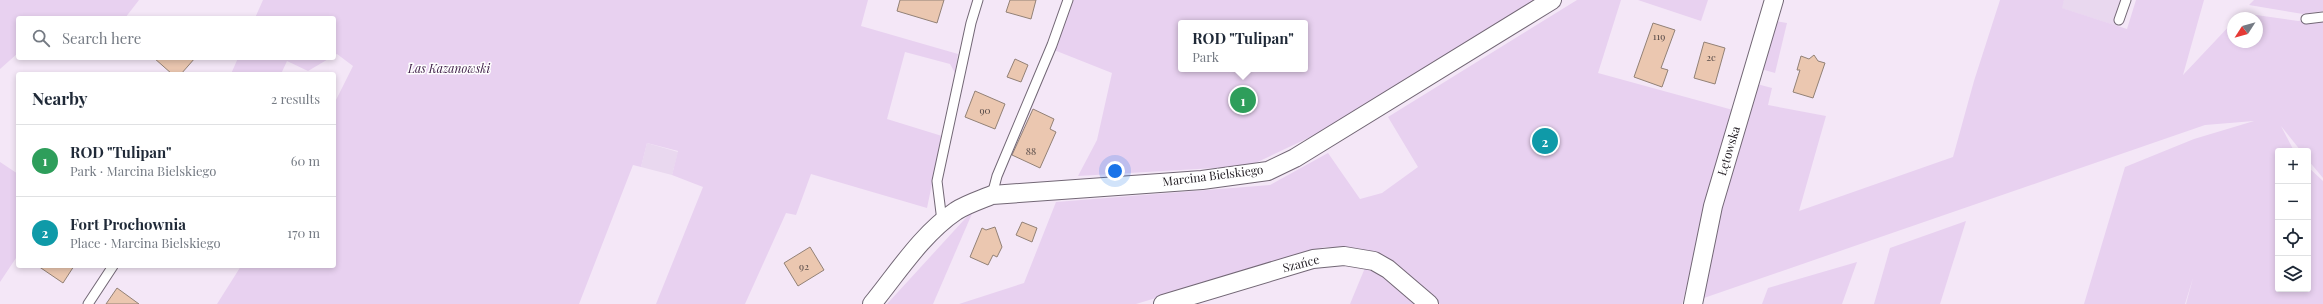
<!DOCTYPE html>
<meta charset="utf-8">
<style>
:root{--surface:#fff;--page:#f6f6f7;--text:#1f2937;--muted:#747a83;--line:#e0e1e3;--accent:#b45309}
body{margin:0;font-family:"Playfair Display",serif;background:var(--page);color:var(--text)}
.controls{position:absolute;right:12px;bottom:12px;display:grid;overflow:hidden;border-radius:4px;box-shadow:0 2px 6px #0003}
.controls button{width:36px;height:36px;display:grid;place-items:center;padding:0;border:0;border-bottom:1px solid var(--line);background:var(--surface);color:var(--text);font:20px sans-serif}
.compass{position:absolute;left:2227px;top:12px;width:36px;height:36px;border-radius:50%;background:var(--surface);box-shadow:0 2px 6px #0003;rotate:234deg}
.you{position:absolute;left:1115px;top:171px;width:14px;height:14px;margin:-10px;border:3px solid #fff;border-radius:50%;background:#1a73e8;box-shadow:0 0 0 6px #1a73e833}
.badge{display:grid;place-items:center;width:26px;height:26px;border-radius:50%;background:var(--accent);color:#fff;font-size:13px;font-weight:700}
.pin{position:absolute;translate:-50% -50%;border:2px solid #fff;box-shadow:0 1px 4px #0006}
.popup{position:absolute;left:1178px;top:20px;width:130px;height:52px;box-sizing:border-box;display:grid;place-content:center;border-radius:4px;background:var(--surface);filter:drop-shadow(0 1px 3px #0005);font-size:13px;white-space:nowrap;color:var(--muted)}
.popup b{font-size:15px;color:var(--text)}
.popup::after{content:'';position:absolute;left:50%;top:100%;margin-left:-8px;border:8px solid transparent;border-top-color:var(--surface)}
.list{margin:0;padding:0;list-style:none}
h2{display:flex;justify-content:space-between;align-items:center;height:52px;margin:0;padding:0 16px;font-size:17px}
h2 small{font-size:13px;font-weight:400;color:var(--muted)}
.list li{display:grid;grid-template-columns:26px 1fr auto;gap:12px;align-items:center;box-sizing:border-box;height:72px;padding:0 16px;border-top:1px solid var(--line)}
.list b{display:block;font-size:15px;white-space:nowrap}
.list p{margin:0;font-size:13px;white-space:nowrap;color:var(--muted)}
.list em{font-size:13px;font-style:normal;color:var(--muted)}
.icon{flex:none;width:22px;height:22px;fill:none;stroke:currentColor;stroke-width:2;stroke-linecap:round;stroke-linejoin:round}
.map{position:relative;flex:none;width:2323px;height:304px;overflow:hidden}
.search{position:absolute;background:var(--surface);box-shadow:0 2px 6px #0003;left:16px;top:16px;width:320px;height:44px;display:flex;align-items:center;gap:10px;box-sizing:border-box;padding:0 14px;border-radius:4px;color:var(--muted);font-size:15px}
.panel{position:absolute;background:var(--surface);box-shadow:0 2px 6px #0003;left:16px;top:72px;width:320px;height:196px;border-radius:4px}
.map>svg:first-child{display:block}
.built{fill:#e9d8ef}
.green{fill:#e8d1f0;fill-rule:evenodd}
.building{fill:#ebc7b0;stroke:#928176}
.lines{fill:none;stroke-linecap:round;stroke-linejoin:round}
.lane-casing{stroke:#726775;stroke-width:11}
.street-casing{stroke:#726775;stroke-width:20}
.lane{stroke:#fff;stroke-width:9}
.street{stroke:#fff;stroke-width:18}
.labels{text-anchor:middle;stroke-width:3;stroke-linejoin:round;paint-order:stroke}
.number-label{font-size:10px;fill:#564a48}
.park-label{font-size:12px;font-style:italic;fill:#3d1d46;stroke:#fff}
.street-label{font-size:12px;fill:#252026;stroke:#fff}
</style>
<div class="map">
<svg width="2323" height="304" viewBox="0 0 2323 304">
<rect width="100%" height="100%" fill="#f4e7f7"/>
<!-- built -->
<g class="built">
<polygon points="2064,0 2125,0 2117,26 2061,8"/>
<polygon points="647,143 678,152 672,175 641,167"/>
</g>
<!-- green -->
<g class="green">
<polygon points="0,0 139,0 125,18 18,18 18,53 0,69"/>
<polygon points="263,0 868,0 861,26 958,54 955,73 950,64 905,52 887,119 942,136 927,208 811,174 796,215 786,213 745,304 656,304 703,187 672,175 678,151 647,143 641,167 633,165 579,304 217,304 241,266 334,266 334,104 353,66 337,54 334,55 334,18 255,18"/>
<path d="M1072,0h466l-183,116 -106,50 -171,10 19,-36 15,-67 -58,-23zM1181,23h124v46h-124z"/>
<polygon points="1577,0 1621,0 1598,73 1733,110 1682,304 1440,304 1378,255 1358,248 1324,247 1136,304 959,304 1024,283 1056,202 1270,185 1328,153 1360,199 1382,193 1418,167 1388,117"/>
<polygon points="1638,0 1708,0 1701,21"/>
<polygon points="2000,0 2064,0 2062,8 2127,29 2136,0 2204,0 2183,75 2233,22 2233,42 2257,42 2257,18 2237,18 2242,13 2298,21 2323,18 2323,178 2308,160 2308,151 2301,151 2281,126 2294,151 2278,151 2278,289 2308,289 2308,167 2323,181 2323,304 2186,304 2193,278 2185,304 2084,304 2125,167 2194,139 2254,121 2205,125 1701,299 1711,241 1757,84 1772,88 1768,105 1826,116 1799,211 1953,157 1974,81"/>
<polygon points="2254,0 2323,0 2323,11 2303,14 2249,5"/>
<polygon points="1775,21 1787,23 1775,73 1761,69"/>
<polygon points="238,58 330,58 308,71 287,61 281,74 231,74"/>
<polygon points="0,162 18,174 18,255 0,282"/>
<polygon points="974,209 933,304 887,304"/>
<polygon points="1966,221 1940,304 1874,304 1890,248"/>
<polygon points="1857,262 1842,304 1762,304 1768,288"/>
<polygon points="1367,263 1420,304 1350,304"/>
</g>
<!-- building -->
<g class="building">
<polygon points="900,0 944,0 937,23 897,11"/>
<polygon points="1010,0 1036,0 1031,19 1006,12"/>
<polygon points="1653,23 1675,30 1661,68 1668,70 1662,87 1634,77"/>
<polygon points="1704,42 1725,48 1715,84 1694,78"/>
<polygon points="1814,55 1818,61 1825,63 1813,98 1793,92 1800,70 1797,70 1801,56 1809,59"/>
<polygon points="154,58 195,58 181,74 172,74"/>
<polygon points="1015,59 1028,65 1021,82 1007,77"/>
<polygon points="975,91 1005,104 995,129 965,117"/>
<polygon points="1033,109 1054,119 1050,129 1056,132 1040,168 1012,155"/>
<polygon points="1022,222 1037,228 1032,242 1016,235"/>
<polygon points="995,227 1002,247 997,257 993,255 988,265 970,257 982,228 986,230"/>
<polygon points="810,247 824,270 798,286 784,263"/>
<polygon points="38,266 74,266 63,283"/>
<polygon points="117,288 139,304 106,304"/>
</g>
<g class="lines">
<defs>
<g id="lane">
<polyline points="2306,19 2323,17"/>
<polyline points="2119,20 2126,0"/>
<polyline points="992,195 997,176 1052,45 1068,0"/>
<polyline points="942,221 937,181 971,23 978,0"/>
<polyline points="88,304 113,266"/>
</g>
<g id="street">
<path d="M872,304c26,-32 50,-70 84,-93 11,-7 24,-11 36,-16l210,-15 66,-9 27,-13 257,-158"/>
<polyline points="1163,304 1313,259 1344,256 1374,261 1388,269 1429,304"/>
<polyline points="1693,304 1713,206 1774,0"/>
</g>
</defs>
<!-- lane casing -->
<use href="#lane" class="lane-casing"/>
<!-- street casing -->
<use href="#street" class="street-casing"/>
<!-- lane -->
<use href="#lane" class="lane"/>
<!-- street -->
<use href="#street" class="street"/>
</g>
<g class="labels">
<!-- number labels -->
<g class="number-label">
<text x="1659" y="40">119</text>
<text x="1711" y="61">2c</text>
<text x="985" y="114">90</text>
<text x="1031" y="155">88</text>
<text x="804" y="270">92</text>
</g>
<!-- park labels -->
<g class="park-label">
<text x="449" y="73">Las Kazanowski</text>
</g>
<!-- street labels -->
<g class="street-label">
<text transform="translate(1729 151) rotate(-73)" y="4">Łętowska</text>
<text transform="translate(1213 176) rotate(-7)" y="4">Marcina Bielskiego</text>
<text transform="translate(1301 264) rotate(-14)" y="4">Szańce</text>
</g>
</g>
</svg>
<div class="controls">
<button>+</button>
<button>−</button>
<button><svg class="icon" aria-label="locate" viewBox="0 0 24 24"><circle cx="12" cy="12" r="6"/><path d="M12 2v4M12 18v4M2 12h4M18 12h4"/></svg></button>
<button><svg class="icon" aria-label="layers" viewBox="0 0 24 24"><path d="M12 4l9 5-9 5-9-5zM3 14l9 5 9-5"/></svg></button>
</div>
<svg class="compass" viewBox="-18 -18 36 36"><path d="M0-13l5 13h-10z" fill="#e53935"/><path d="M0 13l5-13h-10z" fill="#747a83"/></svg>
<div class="you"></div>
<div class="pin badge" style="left:1243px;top:100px;background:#2e9e5b">1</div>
<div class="popup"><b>ROD &quot;Tulipan&quot;</b>Park</div>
<div class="pin badge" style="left:1545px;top:141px;background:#0f9aa8">2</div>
<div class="search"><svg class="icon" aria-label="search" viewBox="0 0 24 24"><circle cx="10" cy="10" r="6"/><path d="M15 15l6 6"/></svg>Search here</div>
<section class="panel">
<h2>Nearby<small>2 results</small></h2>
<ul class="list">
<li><span class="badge" style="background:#2e9e5b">1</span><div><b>ROD &quot;Tulipan&quot;</b><p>Park · Marcina Bielskiego</p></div><em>60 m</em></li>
<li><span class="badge" style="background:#0f9aa8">2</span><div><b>Fort Prochownia</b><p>Place · Marcina Bielskiego</p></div><em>170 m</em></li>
</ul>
</section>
</div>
